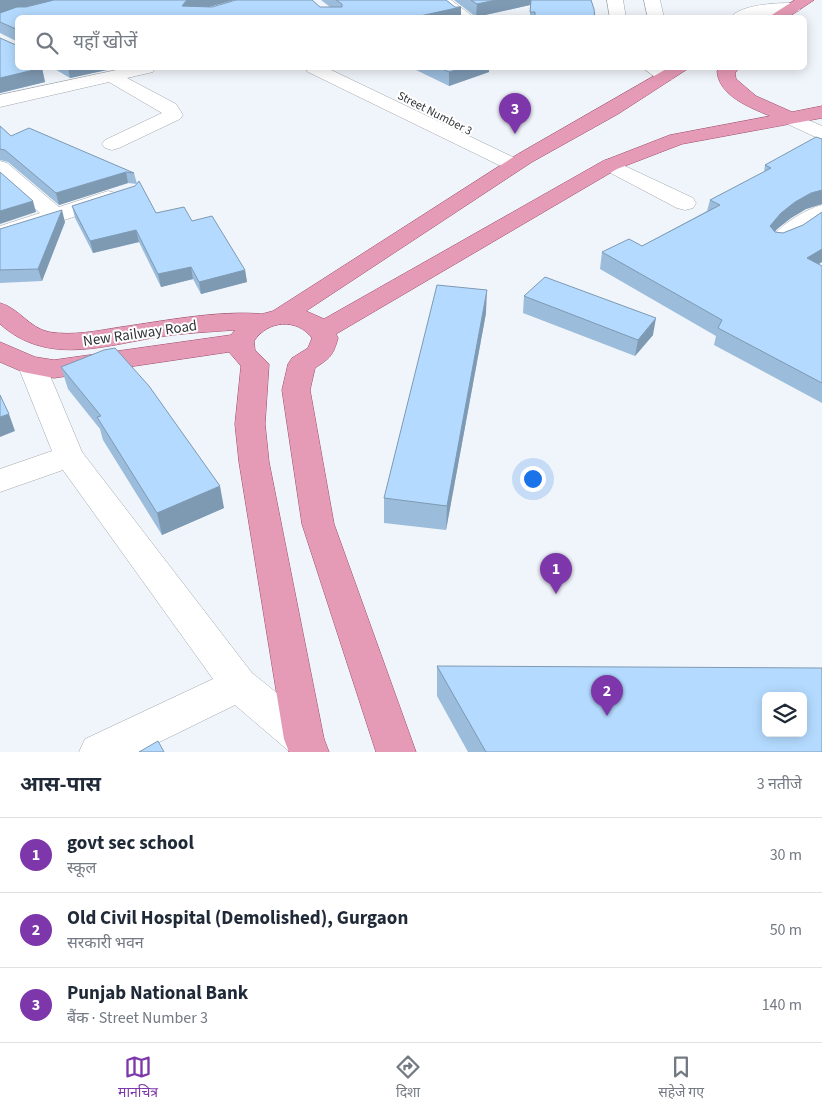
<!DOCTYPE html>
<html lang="hi">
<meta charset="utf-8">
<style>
:root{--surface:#fff;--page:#f2f2f3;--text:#1f2937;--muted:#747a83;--line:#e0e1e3;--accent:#7e37aa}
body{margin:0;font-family:"Source Sans 3","Noto Sans Devanagari",sans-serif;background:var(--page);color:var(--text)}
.controls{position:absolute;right:15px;bottom:15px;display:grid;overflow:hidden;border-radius:8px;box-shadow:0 2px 12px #0003}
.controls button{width:45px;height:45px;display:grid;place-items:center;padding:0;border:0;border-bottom:1px solid var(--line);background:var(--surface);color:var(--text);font:25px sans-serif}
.you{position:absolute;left:532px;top:478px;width:18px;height:18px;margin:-12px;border:4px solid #fff;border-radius:50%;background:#1a73e8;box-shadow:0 0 0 8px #1a73e833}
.badge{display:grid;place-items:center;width:32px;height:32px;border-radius:50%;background:var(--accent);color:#fff;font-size:16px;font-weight:700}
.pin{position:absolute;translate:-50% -41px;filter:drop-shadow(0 1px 2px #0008)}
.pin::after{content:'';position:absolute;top:26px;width:18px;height:15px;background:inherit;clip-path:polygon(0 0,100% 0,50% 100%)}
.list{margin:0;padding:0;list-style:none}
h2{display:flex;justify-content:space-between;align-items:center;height:65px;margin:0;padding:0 20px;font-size:21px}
h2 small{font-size:16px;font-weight:400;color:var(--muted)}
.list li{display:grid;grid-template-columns:32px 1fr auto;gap:15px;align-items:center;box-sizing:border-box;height:75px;padding:0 20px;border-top:1px solid var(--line)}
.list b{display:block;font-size:19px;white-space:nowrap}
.list p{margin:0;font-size:16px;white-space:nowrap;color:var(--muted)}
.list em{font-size:16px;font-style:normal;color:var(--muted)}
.icon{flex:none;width:28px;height:28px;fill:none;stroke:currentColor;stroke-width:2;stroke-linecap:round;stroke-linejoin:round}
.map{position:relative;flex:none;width:822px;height:752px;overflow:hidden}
.search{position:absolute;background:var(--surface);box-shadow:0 2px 12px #0003;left:15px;right:15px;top:15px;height:55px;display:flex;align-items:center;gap:12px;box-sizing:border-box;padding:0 18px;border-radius:8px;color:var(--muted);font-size:19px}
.sheet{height:290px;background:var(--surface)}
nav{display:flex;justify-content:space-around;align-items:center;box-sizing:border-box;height:70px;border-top:1px solid var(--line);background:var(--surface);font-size:14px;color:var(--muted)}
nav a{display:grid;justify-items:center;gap:2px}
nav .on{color:var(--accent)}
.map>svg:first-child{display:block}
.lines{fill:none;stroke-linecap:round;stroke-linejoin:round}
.minor-casing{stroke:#a1a7ac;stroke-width:1}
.major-casing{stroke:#9b4b68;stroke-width:1}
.minor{fill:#fff;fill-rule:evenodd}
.major{fill:#e59ab5;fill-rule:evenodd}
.wall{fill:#9bbcdb}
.shaded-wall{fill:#7e99b2}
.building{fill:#b4dbff;stroke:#7e99b2;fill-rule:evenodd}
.labels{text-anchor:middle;stroke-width:4;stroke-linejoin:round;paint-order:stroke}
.far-street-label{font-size:12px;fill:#323436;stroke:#fff}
.street-label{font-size:15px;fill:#323436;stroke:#fff}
</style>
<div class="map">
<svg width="822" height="752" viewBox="0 0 822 752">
<rect width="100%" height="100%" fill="#f0f5fb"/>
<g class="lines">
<defs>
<g id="minor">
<polygon points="433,0 451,0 475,18 456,18"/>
<polygon points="607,0 623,0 626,18 610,18"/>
<polygon points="644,0 660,0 664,18 648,18"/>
<path d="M793,3l6,2 2,3 -2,3 -46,7h-23c11,-14 47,-15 63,-15z"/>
<polygon points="126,68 155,68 153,72 127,78 176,104 183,115 180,119 119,148 112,150 105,148 102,144 105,140 162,113 109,82 0,107 0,95"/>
<polygon points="305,68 327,68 521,161 524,165 521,169 514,171 507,169 308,72"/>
<polygon points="643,68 664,68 674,76 671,80 659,80"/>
<polygon points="790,112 822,126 822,140 783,122 780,118 783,114"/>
<polygon points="610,159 693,198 696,203 693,208 685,210 677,208 603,169 600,165 603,161"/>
<polygon points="0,161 7,163 59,207 108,191 116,193 119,198 116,203 0,241 0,226 40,213 0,178"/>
<path d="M822,205v17c-16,10 -32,29 -50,25l-4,-5c11,-16 35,-32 54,-37z"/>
<polygon points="32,357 42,360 46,366 82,452 252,673 318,726 324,739 318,752 290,752 235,705 139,752 79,752 85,739 213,679 63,470 0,492 0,469 52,451 18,366 22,360"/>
</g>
<g id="major">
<polygon points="795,0 814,0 787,18 767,18"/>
<path d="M668,68h21l-71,46 -86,48 -226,149 18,8 279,-158 67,-26 100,-19c-21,-9 -51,-20 -53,-45l3,-3h19l-4,5 1,6 20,17 36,16 30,-6v12l-140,26 -65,25 -281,165 2,4c-5,18 -8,20 -23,30l-5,22 24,134 82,228h-40l-74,-228 -20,-134 6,-26 4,-6 16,-10 4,-10c-15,-20 -44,-18 -58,3l1,9 14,14 -4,60 4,38 55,277 5,13h-40l-5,-13 -45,-277 -4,-38 6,-58 -12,-14 -175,26 -31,-6 -23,-10v-20l35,15 19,3 177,-25 4,-5c-26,2 -51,3 -77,7 -55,9 -111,29 -158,-13v-21c19,5 29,25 49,29 24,4 47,-1 72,-5 43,-6 97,-17 141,-13l11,-3 245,-157z"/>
</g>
</defs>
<!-- minor casing -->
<use href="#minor" class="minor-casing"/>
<!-- major casing -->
<use href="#major" class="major-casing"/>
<!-- minor -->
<use href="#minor" class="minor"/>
<!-- major -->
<use href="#major" class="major"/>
</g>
<!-- wall -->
<g class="wall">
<polygon points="0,0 54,0 24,7 54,0 234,0 209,7 212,7 236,0 312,0 320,7 330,7 321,0 446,0 455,7 461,7 461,18 18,18 18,68 42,68 45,82 0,93 0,38 16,45 16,41 0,33"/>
<polygon points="454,0 591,0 595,18 530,18 530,5 476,17"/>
<polygon points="53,68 116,68 70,78"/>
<polygon points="412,68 489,68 489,72 449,86"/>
<polygon points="0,126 11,136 134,173 137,184 128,183 59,205 8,162 0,160"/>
<polygon points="822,139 822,204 806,209 791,218 777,229 775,232 783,233 803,225 822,212 822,262 818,264 822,266 822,403 714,345 716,336 600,269 602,252 642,246 707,211 710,200 764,172 765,165"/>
<polygon points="72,206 192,221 245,270 247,282 201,294 193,279 161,287 139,242 93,253 75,218"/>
<polygon points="65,222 42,281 0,283 0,229"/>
<polygon points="524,296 653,335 635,356 523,313"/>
<polygon points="486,313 446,530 384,523 384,498"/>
<polygon points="61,367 224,508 162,535 103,440 100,429 68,389"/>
<polygon points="437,666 822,752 468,752 437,696"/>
</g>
<!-- shaded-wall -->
<g class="shaded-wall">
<polygon points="0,0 54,0 0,13"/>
<polygon points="188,0 234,0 187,13 182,6 186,1"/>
<polygon points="496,0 531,0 530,5 476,17 477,4"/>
<polygon points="461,7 461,18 411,18"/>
<polygon points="42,68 45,82 0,93 0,78"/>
<polygon points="68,68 116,68 70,78"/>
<polygon points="463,68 489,68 489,72 449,86 449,72"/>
<polygon points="126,172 128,183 59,205 56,193"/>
<polygon points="822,190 822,204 806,209 791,218 777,229 766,242 770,226 781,213 795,202 811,193"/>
<polygon points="33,201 36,212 0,224 0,211"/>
<polygon points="62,210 65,222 42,281 38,269"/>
<polygon points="136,230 139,242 93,253 90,241"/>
<polygon points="822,249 822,262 802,275 807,258"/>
<polygon points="191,267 193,279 161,287 158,274"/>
<polygon points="245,270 247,282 201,294 199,282"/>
<polygon points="487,290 486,313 446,530 447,506"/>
<polygon points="656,318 653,335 635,356 638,340"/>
<polygon points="9,414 15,431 0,437 0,417"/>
<polygon points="220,486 224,508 162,535 157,513"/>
</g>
<!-- building -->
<g class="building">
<polygon points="54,0 188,0 186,1 182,6 212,7 236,0 312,0 320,7 342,7 342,4 336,0 446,0 455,7 461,7 411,18 18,18 18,68 42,68 0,78 0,38 16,45 16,29 0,22 0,13 17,7 26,7"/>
<polygon points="471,0 496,0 477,4"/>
<polygon points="531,0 591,0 594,9 595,18 535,18 535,12 530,12"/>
<polygon points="440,68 463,68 449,72"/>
<polygon points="0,126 11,136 29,128 134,173 126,172 56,193 5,150 0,149"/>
<polygon points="816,137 822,139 822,190 811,193 795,202 781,213 770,226 775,232 783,233 803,225 822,212 822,249 807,258 822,266 822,383 718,328 722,320 602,252 629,239 642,246 720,205 710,200 771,168 765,165"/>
<polygon points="0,172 33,201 0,211"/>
<polygon points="139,181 156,213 184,207 192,221 212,216 245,270 199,282 191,267 158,274 136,230 90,241 72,206 135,186"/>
<polygon points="62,210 38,269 0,270 0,229"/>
<polygon points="545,277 656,318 638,340 524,296"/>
<polygon points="437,285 487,290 447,506 384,498"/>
<polygon points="115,348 149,386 220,486 157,513 97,417 101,416 61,367 104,350"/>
<polygon points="0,395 9,414 0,417"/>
<path d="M437,666l385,2v84h-336zM766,696h37v37h-37z"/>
<polygon points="158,741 164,752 139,752"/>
</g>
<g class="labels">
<!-- far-street labels -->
<g class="far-street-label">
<text transform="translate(435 113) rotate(27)" y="4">Street Number 3</text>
</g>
<!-- street labels -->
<g class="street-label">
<text transform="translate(140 333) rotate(-8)" y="5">New Railway Road</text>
</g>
</g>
</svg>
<div class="controls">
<button><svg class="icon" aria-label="layers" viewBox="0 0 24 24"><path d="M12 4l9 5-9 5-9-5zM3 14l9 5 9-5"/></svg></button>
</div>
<div class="you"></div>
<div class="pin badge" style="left:556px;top:594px">1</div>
<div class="pin badge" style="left:607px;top:716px">2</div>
<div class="pin badge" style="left:515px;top:134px">3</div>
<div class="search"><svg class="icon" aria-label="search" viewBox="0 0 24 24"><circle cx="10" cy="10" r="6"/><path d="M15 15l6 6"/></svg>यहाँ खोजें</div>
</div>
<section class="sheet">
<h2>आस-पास<small>3 नतीजे</small></h2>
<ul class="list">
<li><span class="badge">1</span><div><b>govt sec school</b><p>स्कूल</p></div><em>30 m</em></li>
<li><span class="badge">2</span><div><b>Old Civil Hospital (Demolished), Gurgaon</b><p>सरकारी भवन</p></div><em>50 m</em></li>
<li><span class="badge">3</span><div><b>Punjab National Bank</b><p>बैंक · Street Number 3</p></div><em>140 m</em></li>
</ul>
</section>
<nav>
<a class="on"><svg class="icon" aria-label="map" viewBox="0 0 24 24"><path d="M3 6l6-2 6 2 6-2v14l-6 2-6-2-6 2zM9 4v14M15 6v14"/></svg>मानचित्र</a>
<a><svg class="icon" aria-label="directions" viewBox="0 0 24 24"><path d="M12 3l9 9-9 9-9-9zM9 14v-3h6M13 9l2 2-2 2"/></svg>दिशा</a>
<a><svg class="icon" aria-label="saved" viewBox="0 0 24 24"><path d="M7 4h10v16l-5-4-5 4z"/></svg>सहेजे गए</a>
</nav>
